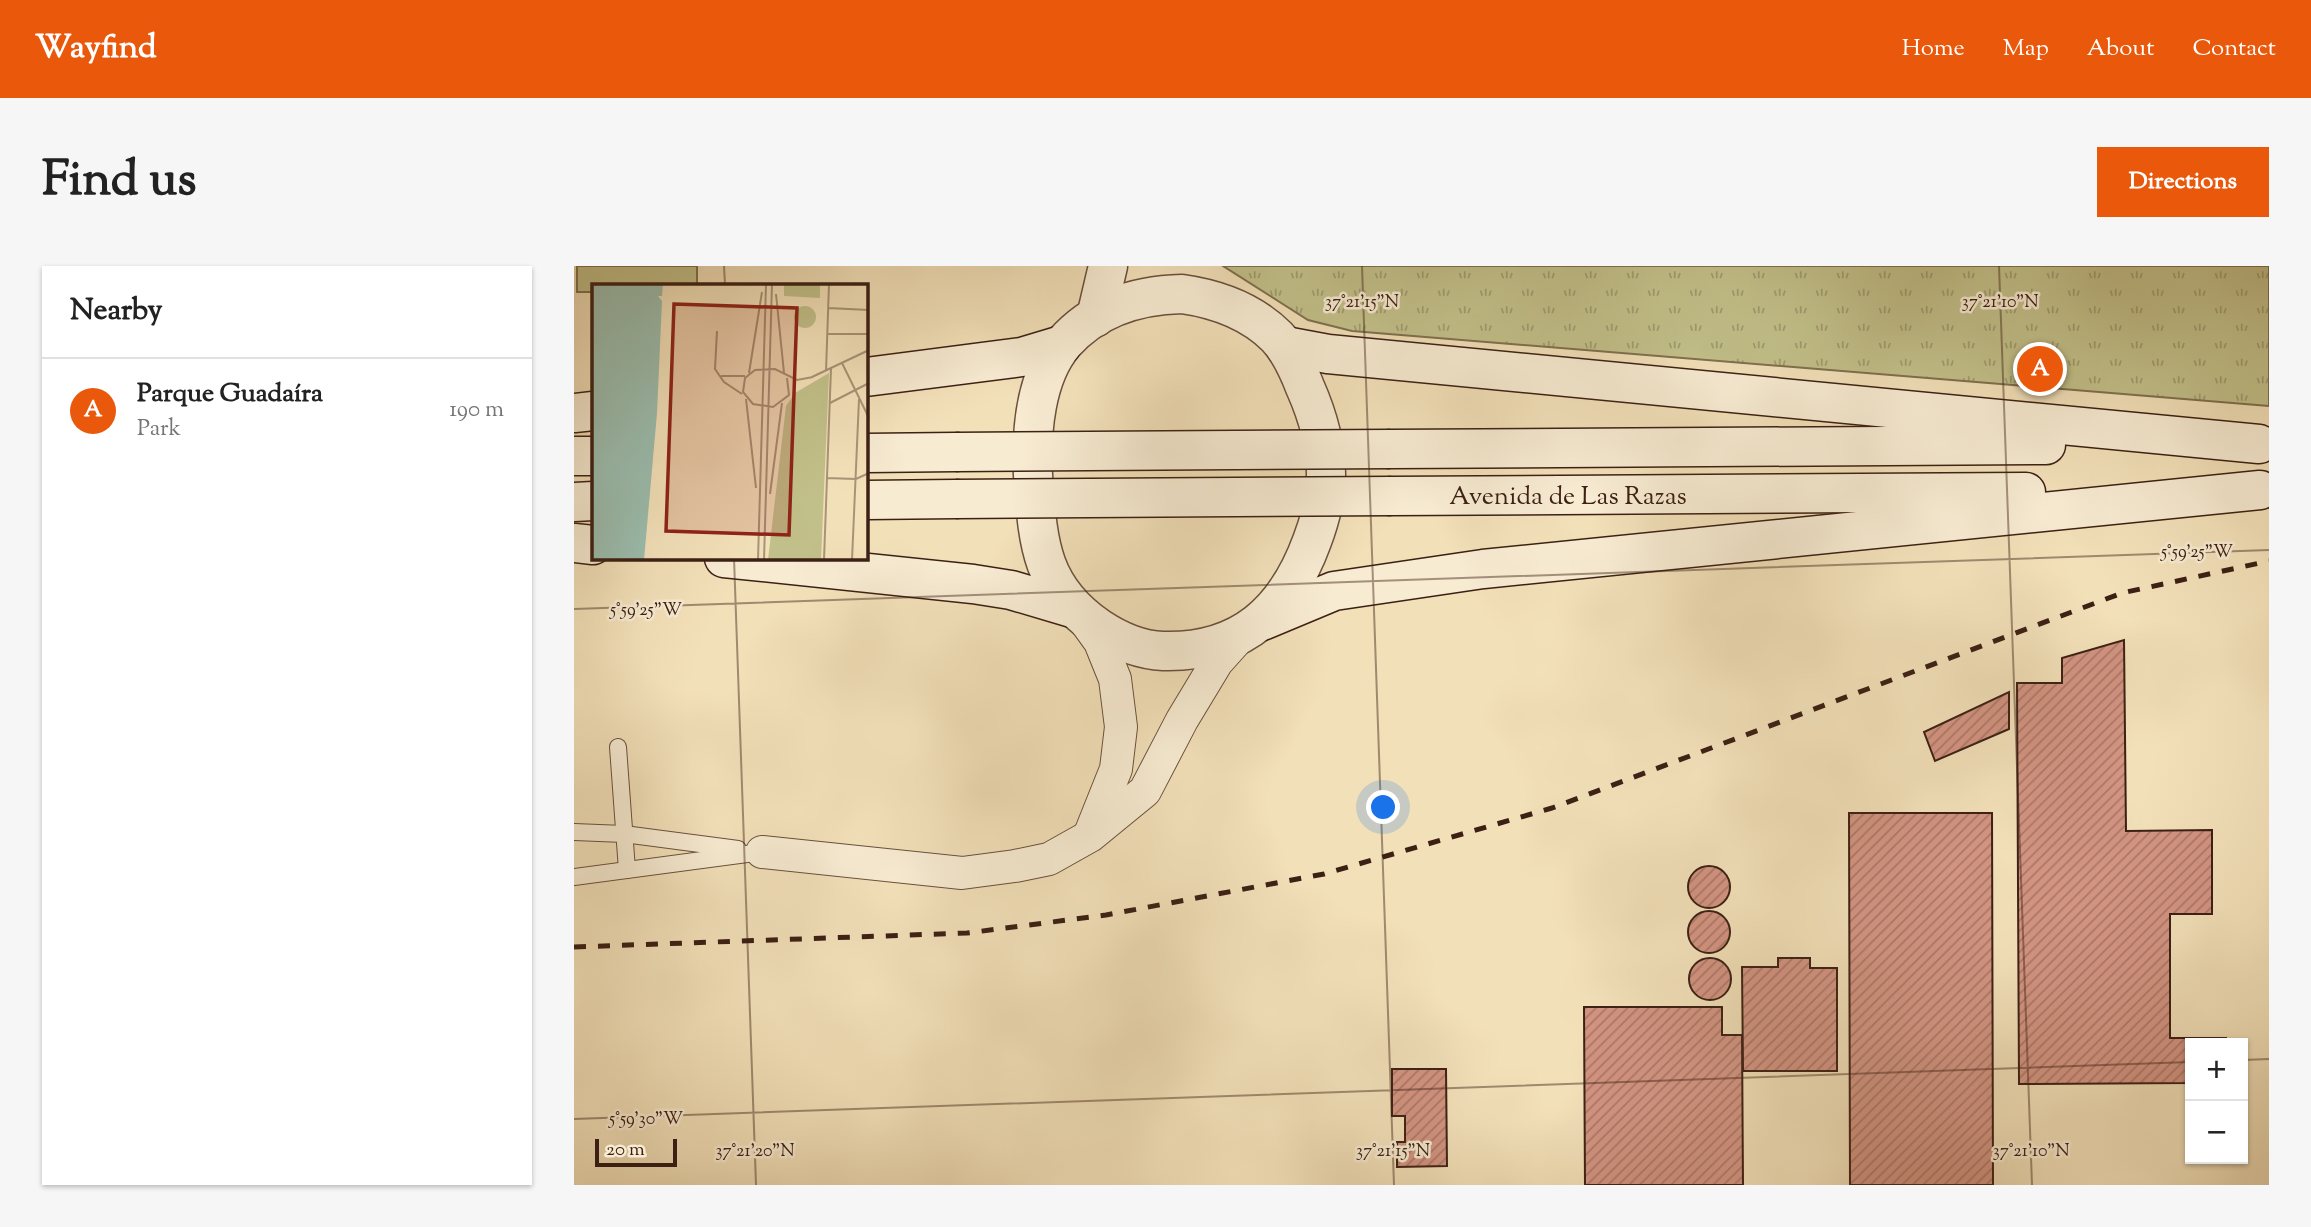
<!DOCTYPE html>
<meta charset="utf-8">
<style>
:root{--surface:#fff;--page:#f6f6f6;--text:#222;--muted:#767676;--line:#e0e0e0;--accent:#ea580c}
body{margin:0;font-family:"Sorts Mill Goudy",serif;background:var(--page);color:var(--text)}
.controls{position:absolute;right:21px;bottom:21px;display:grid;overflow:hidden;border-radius:0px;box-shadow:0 2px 5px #0004}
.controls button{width:63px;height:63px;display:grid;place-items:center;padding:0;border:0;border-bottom:2px solid var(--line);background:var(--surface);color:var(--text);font:35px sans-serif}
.scale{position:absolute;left:21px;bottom:18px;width:82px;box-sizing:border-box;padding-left:7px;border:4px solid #3c2014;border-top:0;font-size:19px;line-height:24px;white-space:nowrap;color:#3c2014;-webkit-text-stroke:5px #f7ebd2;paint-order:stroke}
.you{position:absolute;left:810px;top:542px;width:24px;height:24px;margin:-18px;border:5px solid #fff;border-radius:50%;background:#1a73e8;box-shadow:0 0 0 10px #1a73e833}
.badge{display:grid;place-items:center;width:46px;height:46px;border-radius:50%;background:var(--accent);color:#fff;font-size:23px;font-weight:700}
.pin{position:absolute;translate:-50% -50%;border:4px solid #fff;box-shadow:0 2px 7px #0006}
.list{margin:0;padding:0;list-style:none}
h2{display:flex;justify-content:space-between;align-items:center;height:91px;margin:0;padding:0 28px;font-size:30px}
h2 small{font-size:23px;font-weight:400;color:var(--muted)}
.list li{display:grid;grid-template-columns:46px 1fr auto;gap:21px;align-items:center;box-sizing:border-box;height:105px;padding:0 28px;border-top:2px solid var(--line)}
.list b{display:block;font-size:26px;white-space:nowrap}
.list p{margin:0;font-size:23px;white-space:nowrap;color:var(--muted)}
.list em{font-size:23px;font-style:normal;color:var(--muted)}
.map{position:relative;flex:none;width:1695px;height:919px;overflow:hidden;border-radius:0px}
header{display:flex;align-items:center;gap:42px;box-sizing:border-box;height:98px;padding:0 35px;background:var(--accent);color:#fff}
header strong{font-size:33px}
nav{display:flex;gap:38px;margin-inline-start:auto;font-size:24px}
.intro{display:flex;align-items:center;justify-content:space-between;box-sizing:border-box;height:168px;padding:0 42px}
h1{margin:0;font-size:49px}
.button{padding:18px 32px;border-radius:0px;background:var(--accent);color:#fff;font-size:24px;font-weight:700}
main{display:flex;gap:42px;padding:0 42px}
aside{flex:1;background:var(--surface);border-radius:0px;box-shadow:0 2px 5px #0004}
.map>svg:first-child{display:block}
.green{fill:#c2c08a;stroke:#7f704f;stroke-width:2}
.park{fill:url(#park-tufts);stroke:#7f704f;stroke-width:2}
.building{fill:url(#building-hatch);stroke:#3c2014;stroke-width:2}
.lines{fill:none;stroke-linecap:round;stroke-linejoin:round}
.service-casing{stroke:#6a503d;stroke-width:18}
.minor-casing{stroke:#6a503d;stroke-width:34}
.tertiary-casing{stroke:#6a503d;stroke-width:41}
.secondary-casing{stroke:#3c2014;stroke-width:41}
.service{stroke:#f7ebd2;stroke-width:16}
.minor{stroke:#f7ebd2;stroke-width:32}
.tertiary{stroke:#f7ebd2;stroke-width:38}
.secondary{stroke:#f7ebd2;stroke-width:38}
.rail{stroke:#3c2014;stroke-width:5;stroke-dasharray:12 12;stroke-linecap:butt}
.secondary-bridge-casing{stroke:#3c2014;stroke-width:41;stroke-linecap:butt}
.secondary-bridge{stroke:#f7ebd2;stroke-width:38}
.ticks{fill:none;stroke:#3c2014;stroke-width:2;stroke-opacity:0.45}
.labels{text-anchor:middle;stroke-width:5;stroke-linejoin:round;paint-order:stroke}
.street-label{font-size:26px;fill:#3c2014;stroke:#f7ebd2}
.inset-road{fill:none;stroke:#a99377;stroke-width:2}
.view{fill:#8f2418;fill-opacity:0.15;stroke:#8f2418;stroke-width:3.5}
.inset-edge{fill:none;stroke:#3c2014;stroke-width:3.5}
.ticks-label{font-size:18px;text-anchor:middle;fill:#3c2014;stroke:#f7ebd2;stroke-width:5;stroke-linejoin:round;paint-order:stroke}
</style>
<header>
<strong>Wayfind</strong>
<nav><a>Home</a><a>Map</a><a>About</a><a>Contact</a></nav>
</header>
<div class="intro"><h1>Find us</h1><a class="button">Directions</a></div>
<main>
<aside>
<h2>Nearby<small></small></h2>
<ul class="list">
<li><span class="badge">A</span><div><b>Parque Guadaíra</b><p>Park</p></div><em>190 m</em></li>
</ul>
</aside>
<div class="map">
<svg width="1695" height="919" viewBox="0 0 1695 919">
<defs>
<pattern id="park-tufts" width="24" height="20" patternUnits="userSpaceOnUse" patternTransform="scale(1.75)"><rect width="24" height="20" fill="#c2c08a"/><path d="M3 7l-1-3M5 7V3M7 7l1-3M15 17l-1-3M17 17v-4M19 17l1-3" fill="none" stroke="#9f9c70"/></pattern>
<pattern id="building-hatch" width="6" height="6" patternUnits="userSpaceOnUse" patternTransform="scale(1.75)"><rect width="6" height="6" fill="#d39482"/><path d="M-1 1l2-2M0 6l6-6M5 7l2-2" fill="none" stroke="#ac7869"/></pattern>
</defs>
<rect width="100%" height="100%" fill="#f2e0b9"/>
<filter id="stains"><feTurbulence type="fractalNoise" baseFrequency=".00286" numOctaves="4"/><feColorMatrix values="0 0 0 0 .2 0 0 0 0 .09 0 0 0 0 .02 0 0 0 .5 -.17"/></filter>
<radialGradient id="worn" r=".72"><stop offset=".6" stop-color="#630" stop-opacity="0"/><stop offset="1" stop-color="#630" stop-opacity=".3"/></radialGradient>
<!-- green -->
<polygon class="green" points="3,0 123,0 123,19 19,19 19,26 3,26"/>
<!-- park -->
<polygon class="park" points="649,0 1695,0 1695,140 778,65 734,54"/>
<!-- building -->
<g class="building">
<polygon points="1550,374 1552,565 1638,564 1638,648 1596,648 1596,772 1652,772 1652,777 1616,777 1616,817 1445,818 1443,417 1488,417 1488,392"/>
<polygon points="1435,426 1435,463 1361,495 1350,466"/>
<polygon points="1275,547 1418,547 1419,919 1276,919"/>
<circle cx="1135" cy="621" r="21"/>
<circle cx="1135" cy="666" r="21"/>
<circle cx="1136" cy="713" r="21"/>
<polygon points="1204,692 1236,692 1236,702 1263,702 1263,805 1169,805 1168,701 1204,701"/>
<polygon points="1010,741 1148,741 1148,769 1168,769 1169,919 1011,919"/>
<polygon points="818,803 872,803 873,900 823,901 823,876 831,876 831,850 818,850"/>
</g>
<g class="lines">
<defs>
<g id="service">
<polyline points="44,481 53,604"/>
<polyline points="0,566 50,568 164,583"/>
<polyline points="0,611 188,586"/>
</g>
<g id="minor">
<polyline points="508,351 526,376 541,413 547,461 542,503 516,568"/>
<polyline points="188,586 388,607 441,600 475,593 516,570 571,525 608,454 643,396 669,367"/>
</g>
<g id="tertiary">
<path d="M608,28c35,5 69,17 95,43 13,14 21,32 28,50 12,27 21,57 21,87 0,23 -6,46 -14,67 -26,71 -71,112 -149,110 -23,-1 -46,-11 -64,-23 -60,-41 -61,-87 -66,-153 -2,-42 2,-98 31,-132 31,-35 72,-48 118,-49z"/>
<polyline points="522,51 534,0"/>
</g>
<g id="secondary">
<polyline points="711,80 754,88 1685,178"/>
<polyline points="292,111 448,91 488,79"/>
<polyline points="0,147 19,145"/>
<polyline points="816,183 1472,179"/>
<polyline points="292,187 382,186"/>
<polyline points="0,190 19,190"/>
<polyline points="817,230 1452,226"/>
<polyline points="292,234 382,233"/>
<polyline points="0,236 19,235"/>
<polyline points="0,277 19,279"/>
<polyline points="150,292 399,318 437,324 498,342"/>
<polyline points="688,355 760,325 909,303 1686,224"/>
</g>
</defs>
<!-- service casing -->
<use href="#service" class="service-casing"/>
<!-- minor casing -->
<use href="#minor" class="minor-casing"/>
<!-- tertiary casing -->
<use href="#tertiary" class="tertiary-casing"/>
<!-- secondary casing -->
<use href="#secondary" class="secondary-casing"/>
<!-- service -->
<use href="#service" class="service"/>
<!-- minor -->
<use href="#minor" class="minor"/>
<!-- tertiary -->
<use href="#tertiary" class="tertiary"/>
<!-- secondary -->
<use href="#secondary" class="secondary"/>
<!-- rail -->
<polyline class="rail" points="0,681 393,667 532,649 750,608 978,542 1548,327 1695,295"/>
<defs>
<g id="secondary-bridge">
<polyline points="382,186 816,183"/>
<polyline points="382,233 817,230"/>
</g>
</defs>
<!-- secondary-bridge casing -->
<use href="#secondary-bridge" class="secondary-bridge-casing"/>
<!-- secondary-bridge -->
<use href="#secondary-bridge" class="secondary-bridge"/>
</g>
<!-- ticks -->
<path class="ticks" d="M150,0l1,19M788,0l32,919M1425,0l33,919M160,292l22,627M0,343l1695,-59M1669,794l26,-1M0,853l1616,-57"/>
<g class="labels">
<!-- street labels -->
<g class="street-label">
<text x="994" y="238">Avenida de Las Razas</text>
</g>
</g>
<!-- overview -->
<g transform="translate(18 18)">
<rect width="276" height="276" fill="#f2e0b9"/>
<path d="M192,0h36v14l-36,-2zM202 33a11 11 0 1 1 22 0a11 11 0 1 1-22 0Z" fill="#c2c08a"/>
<path d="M237,89l-8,187h-53l18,-154 9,-13z" fill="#c2c08a"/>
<path d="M0,0h71l-1,12h-4l4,5 -5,112 -13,147h-52z" fill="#9bbdae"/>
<path class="inset-road" d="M184,10l8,79M236,24l41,2M125,47l-2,38 9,13 18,12M235,50h42M250,79l27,55M234,87l3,-87M157,89l13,-81M129,92h24M220,93l57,-27M195,94l2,17 -16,12 -20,-3 -10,-12 2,-14 10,-8 20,-1 22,11 16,-3M154,115l10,89M238,119l39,-20M234,194l30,1 13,-6M178,210l12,-91M166,276l8,-276M172,276l8,-276M232,276l7,-192M260,276l7,-161"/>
<path class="view" d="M82,20l123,4 -8,227 -123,-4z"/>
<rect width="276" height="276" class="inset-edge"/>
</g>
<g class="ticks-label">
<text x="788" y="41">37°21'15"N</text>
<text x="1426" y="41">37°21'10"N</text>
<text x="1623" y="291">5°59'25"W</text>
<text x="72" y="349">5°59'25"W</text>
<text x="72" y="858">5°59'30"W</text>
<text x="181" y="890">37°21'20"N</text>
<text x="819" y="890">37°21'15"N</text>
<text x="1457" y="890">37°21'10"N</text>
</g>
<rect width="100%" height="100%" filter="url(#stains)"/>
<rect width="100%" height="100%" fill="url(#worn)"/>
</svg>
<div class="controls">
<button>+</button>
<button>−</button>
</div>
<div class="scale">20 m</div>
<div class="you"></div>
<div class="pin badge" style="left:1466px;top:103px">A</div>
</div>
</main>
